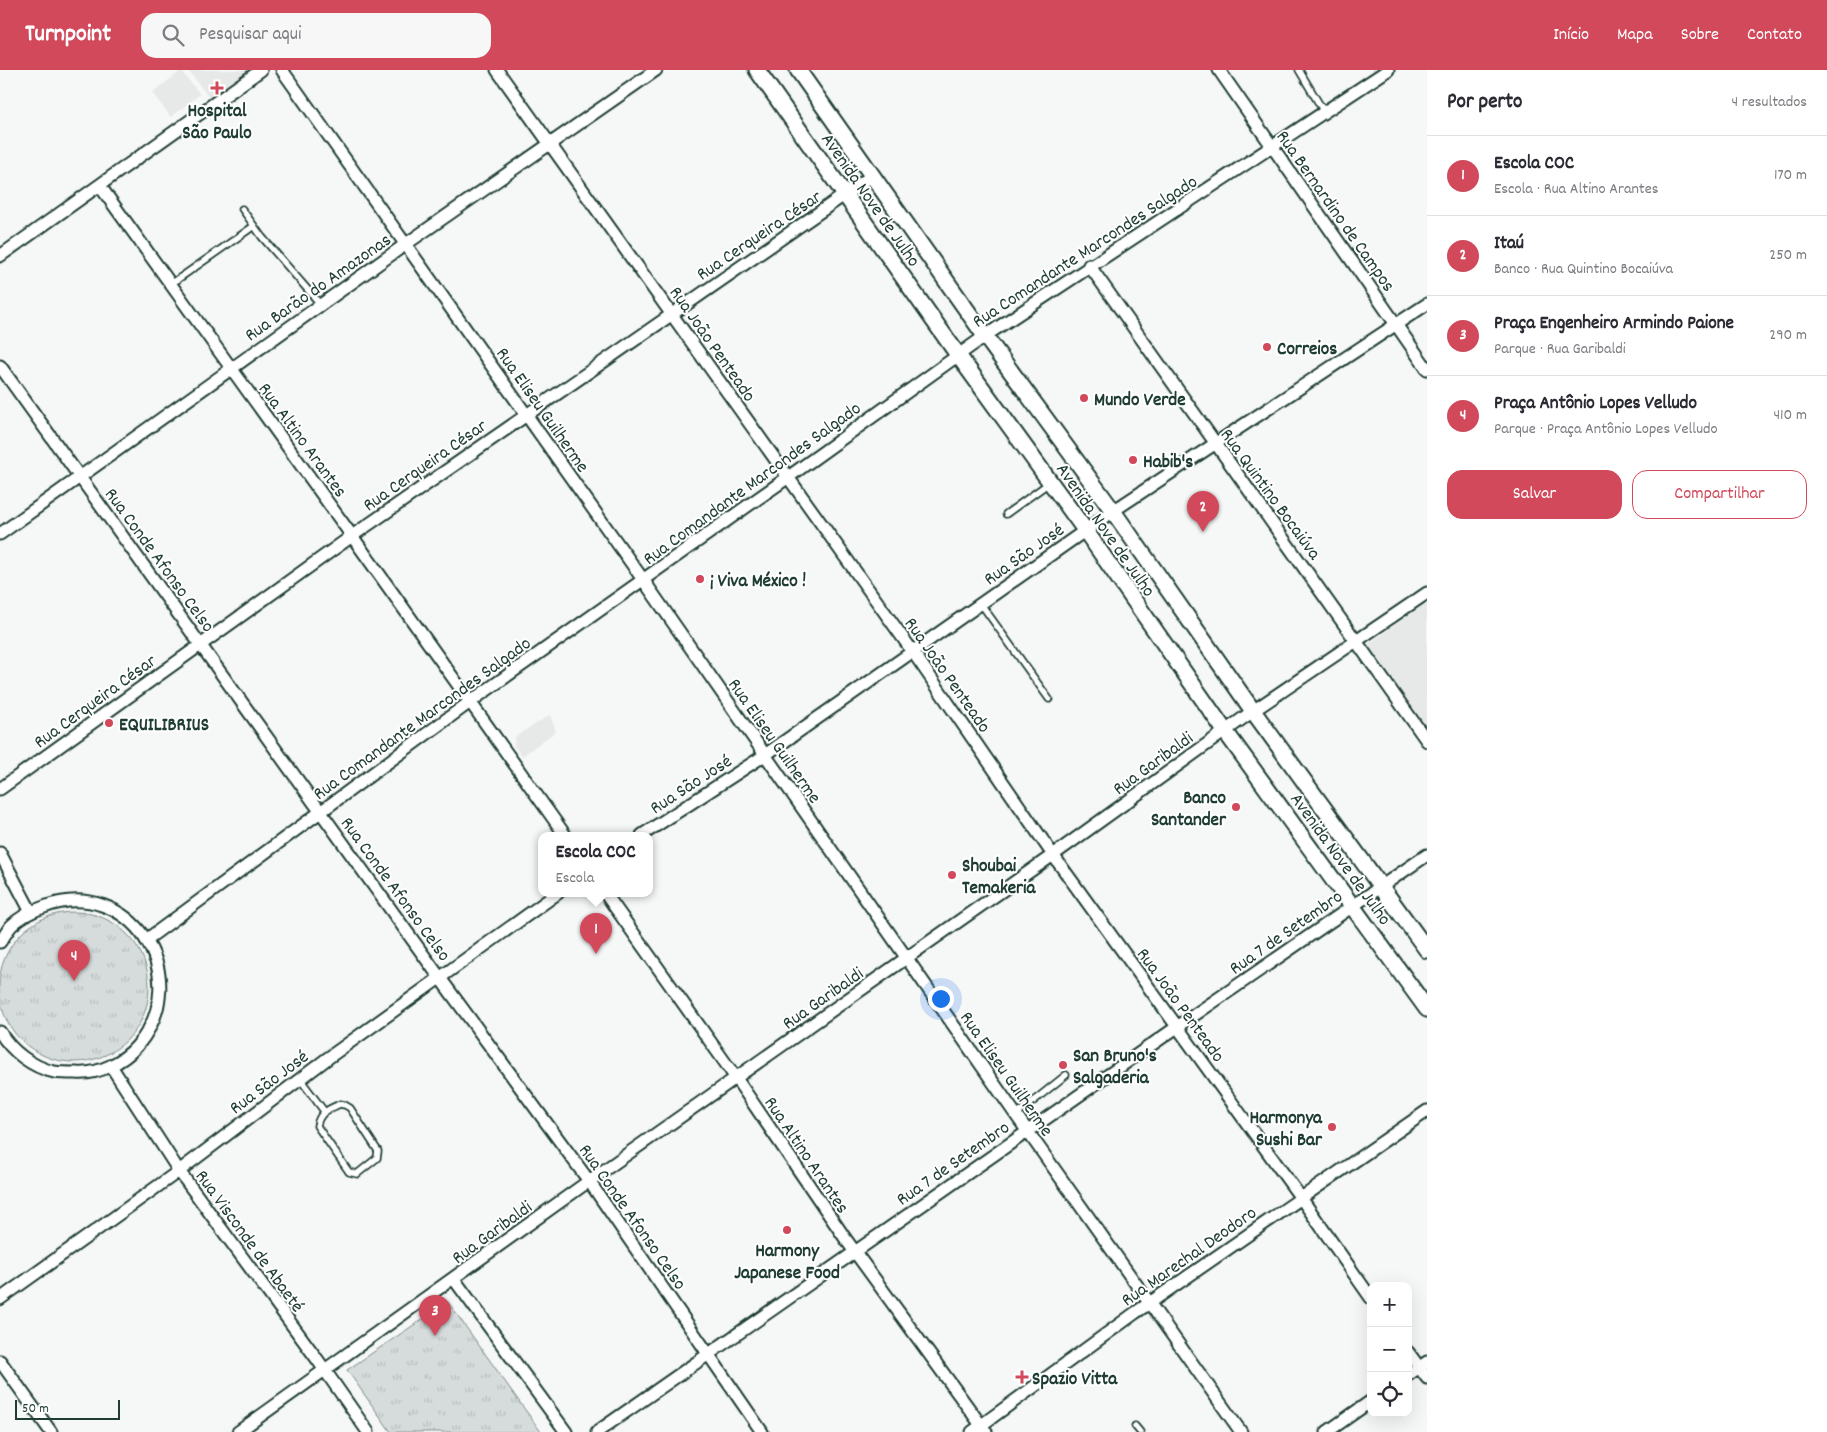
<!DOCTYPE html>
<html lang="pt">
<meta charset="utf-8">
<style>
:root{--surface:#fff;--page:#f7f7f7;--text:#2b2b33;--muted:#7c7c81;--line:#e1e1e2;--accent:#d1495b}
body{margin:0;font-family:Dekko,sans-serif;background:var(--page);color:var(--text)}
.controls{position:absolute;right:15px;bottom:15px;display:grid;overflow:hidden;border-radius:10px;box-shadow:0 5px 20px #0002}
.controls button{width:45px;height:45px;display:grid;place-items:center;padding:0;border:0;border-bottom:1px solid var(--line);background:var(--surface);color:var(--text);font:25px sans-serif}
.scale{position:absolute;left:15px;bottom:12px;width:105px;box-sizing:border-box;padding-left:5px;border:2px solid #1f3d34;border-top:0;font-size:14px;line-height:18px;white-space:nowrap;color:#1f3d34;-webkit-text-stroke:4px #fff;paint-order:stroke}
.you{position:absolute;left:940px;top:928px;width:18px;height:18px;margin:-12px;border:4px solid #fff;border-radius:50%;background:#1a73e8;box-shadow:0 0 0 8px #1a73e833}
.badge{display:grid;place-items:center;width:32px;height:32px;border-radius:50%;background:var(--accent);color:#fff;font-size:16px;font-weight:700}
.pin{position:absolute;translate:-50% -41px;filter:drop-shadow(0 1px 2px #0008)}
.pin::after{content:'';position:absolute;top:26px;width:18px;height:15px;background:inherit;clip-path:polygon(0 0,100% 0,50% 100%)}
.popup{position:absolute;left:538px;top:762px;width:115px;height:65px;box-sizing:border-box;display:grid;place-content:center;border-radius:10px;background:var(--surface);filter:drop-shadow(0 1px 4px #0005);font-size:16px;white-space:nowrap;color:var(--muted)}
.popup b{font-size:19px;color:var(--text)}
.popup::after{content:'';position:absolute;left:50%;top:100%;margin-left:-10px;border:10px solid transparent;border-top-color:var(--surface)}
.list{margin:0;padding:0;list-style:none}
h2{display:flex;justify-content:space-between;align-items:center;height:65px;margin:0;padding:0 20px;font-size:21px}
h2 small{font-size:16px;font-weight:400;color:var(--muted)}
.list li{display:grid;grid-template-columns:32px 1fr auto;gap:15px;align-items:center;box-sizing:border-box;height:80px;padding:0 20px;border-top:1px solid var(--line)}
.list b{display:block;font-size:19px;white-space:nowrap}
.list p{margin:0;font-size:16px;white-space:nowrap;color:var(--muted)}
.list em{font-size:16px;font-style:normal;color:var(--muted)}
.actions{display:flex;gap:10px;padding:15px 20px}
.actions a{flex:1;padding:11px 0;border:1px solid var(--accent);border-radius:15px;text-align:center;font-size:18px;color:var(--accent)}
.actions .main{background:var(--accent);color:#fff}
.icon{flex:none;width:28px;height:28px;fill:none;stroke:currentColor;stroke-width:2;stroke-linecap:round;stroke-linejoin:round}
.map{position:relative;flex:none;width:1427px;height:1362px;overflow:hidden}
header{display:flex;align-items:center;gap:30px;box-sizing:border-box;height:70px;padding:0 25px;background:var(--accent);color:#fff}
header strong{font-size:24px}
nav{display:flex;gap:28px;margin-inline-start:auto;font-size:18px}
.search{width:350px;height:45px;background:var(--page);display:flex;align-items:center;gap:12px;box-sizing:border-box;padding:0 18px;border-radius:15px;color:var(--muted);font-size:19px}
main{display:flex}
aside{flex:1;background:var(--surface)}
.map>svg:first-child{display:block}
.built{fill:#e6e9e8}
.grass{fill:url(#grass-tufts);stroke:#7a8c88}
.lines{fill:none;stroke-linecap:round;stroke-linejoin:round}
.service-casing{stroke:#1f3d34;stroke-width:9}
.minor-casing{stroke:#1f3d34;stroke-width:15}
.secondary-casing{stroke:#1f3d34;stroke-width:19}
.service{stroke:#fff;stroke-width:5.5}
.minor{stroke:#fff;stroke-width:11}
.secondary{stroke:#fff;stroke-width:15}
.poi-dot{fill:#d1495b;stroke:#fff;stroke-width:2}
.labels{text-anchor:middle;stroke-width:4;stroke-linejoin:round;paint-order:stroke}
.poi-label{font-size:19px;font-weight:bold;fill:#1f3d34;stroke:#fff;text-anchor:start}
.street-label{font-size:19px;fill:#1f3d34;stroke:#fff}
</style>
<header>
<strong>Turnpoint</strong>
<div class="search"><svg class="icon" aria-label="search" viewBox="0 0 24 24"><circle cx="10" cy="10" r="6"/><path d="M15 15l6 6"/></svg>Pesquisar aqui</div>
<nav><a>Início</a><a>Mapa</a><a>Sobre</a><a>Contato</a></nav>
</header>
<main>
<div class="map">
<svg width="1427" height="1362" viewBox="0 0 1427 1362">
<defs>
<pattern id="grass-tufts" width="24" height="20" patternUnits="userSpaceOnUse" patternTransform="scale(1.25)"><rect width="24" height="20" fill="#d6dcdb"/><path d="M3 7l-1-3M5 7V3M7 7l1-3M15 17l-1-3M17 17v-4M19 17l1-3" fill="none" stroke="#b7bebd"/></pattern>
</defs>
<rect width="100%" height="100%" fill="#f6f7f7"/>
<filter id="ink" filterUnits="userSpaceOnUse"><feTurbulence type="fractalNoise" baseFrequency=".02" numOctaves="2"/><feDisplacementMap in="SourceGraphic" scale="10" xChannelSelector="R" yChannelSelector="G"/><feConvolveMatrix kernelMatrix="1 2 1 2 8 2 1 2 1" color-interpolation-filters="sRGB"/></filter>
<g filter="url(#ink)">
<!-- built -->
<g class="built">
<polygon points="188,0 249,0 251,3 213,33"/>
<polygon points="181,1 200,24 171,47 152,23"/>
<polygon points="1427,532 1427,659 1367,575"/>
<polygon points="550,645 556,661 522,686 514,676 515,667"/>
</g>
<!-- grass -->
<g class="grass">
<circle cx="74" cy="917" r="75"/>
<polygon points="448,1232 541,1362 391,1362 347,1300"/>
</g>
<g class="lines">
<defs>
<g id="service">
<polyline points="1299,0 1324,42"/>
<polyline points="242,139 262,167 321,235"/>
<polyline points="171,214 254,156"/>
<polyline points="1006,444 1049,413"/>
<polyline points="981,534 1049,629"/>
<polyline points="300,1009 324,1041"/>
<path d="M340,1034l5,1 5,3 28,43 -1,7 -20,16 -8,-2 -32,-46c2,-14 12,-17 23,-22z"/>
<polyline points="1016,1045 1066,1005"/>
<polyline points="1135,1356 1140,1362"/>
</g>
<g id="minor">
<polyline points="282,0 644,511 1016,1045 1241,1362"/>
<polyline points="497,0 913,582 1053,785 1301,1128 1371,1228"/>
<polyline points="1219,0 1427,299"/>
<polyline points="100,116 352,466 565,765"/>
<polyline points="0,186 261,0"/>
<polyline points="1089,195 1427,671"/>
<polyline points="0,296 440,908 589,1111 762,1362"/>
<polyline points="0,464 406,174 656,0"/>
<polyline points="0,719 352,466 873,105"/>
<polyline points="642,765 765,685 1113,441 1427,234"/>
<polyline points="0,783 31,842"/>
<polyline points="605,823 729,998 847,1171 986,1362"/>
<polyline points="146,870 470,632 787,408 985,266 1388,0"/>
<path d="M0,872c4,-5 7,-11 11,-16 9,-9 21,-15 33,-19 85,-32 153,69 93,139 -14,16 -39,29 -61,27 -7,0 -15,0 -22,-1 -22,-5 -43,-21 -54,-40"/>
<polyline points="111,996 179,1101 317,1289 368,1362"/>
<polyline points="454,1209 566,1362"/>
<polyline points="0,1229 179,1101 328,988 558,823"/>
<polyline points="1408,1282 1427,1308"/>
<polyline points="0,1291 51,1362"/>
<polyline points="1408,1305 1427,1292"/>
<polyline points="238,1362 589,1111 1053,785 1253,641 1427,523"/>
<polyline points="597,1362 1177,957 1427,785"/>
<polyline points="972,1362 1135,1243 1427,1041"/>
<polyline points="1327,1362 1371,1331"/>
</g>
<g id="secondary">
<polyline points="757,0 958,285 1085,460 1225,661 1427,939"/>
<polyline points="798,0 985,266 1113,441 1253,641 1427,880"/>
</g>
</defs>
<!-- service casing -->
<use href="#service" class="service-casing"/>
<!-- minor casing -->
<use href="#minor" class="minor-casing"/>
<!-- secondary casing -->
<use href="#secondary" class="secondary-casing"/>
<!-- service -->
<use href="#service" class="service"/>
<!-- minor -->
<use href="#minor" class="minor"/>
<!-- secondary -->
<use href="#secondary" class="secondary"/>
</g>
</g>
<!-- markers -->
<g class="poi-dot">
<path d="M214.5 10.5h5v5h5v5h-5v5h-5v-5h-5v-5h5z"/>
<circle cx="1267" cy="277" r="5"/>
<circle cx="1084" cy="328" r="5"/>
<circle cx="1133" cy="390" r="5"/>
<circle cx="700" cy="509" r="5"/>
<circle cx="109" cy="653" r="5"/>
<circle cx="1236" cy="737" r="5"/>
<circle cx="952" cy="805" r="5"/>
<circle cx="1063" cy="995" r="5"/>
<circle cx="1332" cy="1057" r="5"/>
<circle cx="787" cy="1160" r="5"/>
<path d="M1019.5 1299.5h5v5h5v5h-5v5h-5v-5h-5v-5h5z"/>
</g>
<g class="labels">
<!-- poi labels -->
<g class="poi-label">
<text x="217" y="46" text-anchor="middle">Hospital<tspan x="217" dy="22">São Paulo</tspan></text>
<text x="1277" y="284">Correios</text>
<text x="1094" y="335">Mundo Verde</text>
<text x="1143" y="397">Habib's</text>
<text x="710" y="516">¡ Viva México !</text>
<text x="119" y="660">EQUILIBRIUS</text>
<text x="1226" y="733" text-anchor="end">Banco<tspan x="1226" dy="22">Santander</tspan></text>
<text x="962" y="801">Shoubai<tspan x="962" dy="22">Temakeria</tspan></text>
<text x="1073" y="991">San Bruno's<tspan x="1073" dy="22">Salgaderia</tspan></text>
<text x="1322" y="1053" text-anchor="end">Harmonya<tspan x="1322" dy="22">Sushi Bar</tspan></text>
<text x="787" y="1186" text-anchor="middle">Harmony<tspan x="787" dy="22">Japanese Food</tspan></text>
<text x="1032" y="1314">Spazio Vitta</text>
</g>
<!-- street labels -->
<g class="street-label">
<text transform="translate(872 129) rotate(55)" y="7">Avenida Nove de Julho</text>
<text transform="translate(1337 140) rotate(55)" y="7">Rua Bernardino de Campos</text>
<text transform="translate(758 164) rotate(-34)" y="7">Rua Cerqueira César</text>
<text transform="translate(1084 180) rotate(-33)" y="7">Rua Comandante Marcondes Salgado</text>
<text transform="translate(317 216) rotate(-35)" y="7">Rua Barão do Amazonas</text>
<text transform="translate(714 273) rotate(55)" y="7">Rua João Penteado</text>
<text transform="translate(544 339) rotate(55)" y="7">Rua Eliseu Guilherme</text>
<text transform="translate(304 369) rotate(54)" y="7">Rua Altino Arantes</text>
<text transform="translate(424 394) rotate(-35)" y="7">Rua Cerqueira César</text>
<text transform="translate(751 412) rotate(-36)" y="7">Rua Comandante Marcondes Salgado</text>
<text transform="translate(1272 423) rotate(54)" y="7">Rua Quintino Bocaiúva</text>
<text transform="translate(1107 459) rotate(55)" y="7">Avenida Nove de Julho</text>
<text transform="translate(1023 483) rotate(-35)" y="7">Rua São José</text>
<text transform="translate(161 489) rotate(54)" y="7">Rua Conde Afonso Celso</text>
<text transform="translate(949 604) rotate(55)" y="7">Rua João Penteado</text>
<text transform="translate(94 630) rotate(-36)" y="7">Rua Cerqueira César</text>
<text transform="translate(421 647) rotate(-36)" y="7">Rua Comandante Marcondes Salgado</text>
<text transform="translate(776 670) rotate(55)" y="7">Rua Eliseu Guilherme</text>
<text transform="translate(1152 692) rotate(-36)" y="7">Rua Garibaldi</text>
<text transform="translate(690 713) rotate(-33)" y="7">Rua São José</text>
<text transform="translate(1342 788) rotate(54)" y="7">Avenida Nove de Julho</text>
<text transform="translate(397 818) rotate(54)" y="7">Rua Conde Afonso Celso</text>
<text transform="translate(1285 861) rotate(-35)" y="7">Rua 7 de Setembro</text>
<text transform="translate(822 927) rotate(-35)" y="7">Rua Garibaldi</text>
<text transform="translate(1182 934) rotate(54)" y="7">Rua João Penteado</text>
<text transform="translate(1008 1003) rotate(55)" y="7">Rua Eliseu Guilherme</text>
<text transform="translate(268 1011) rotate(-37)" y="7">Rua São José</text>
<text transform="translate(808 1084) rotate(56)" y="7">Rua Altino Arantes</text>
<text transform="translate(952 1092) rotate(-35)" y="7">Rua 7 de Setembro</text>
<text transform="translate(634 1146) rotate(55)" y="7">Rua Conde Afonso Celso</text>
<text transform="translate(491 1161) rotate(-36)" y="7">Rua Garibaldi</text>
<text transform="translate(251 1170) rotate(54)" y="7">Rua Visconde de Abaeté</text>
<text transform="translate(1188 1185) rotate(-35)" y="7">Rua Marechal Deodoro</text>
</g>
</g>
</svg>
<div class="controls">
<button>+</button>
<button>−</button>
<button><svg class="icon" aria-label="locate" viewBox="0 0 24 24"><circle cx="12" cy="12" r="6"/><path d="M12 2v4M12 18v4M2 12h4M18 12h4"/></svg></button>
</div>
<div class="scale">50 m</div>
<div class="you"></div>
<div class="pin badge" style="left:596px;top:884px">1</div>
<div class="popup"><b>Escola COC</b>Escola</div>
<div class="pin badge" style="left:1203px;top:462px">2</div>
<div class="pin badge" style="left:435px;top:1266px">3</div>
<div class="pin badge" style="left:74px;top:911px">4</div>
</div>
<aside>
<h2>Por perto<small>4 resultados</small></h2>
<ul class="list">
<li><span class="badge">1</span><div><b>Escola COC</b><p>Escola · Rua Altino Arantes</p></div><em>170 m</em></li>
<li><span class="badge">2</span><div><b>Itaú</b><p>Banco · Rua Quintino Bocaiúva</p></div><em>250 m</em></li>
<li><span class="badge">3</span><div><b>Praça Engenheiro Armindo Paione</b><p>Parque · Rua Garibaldi</p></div><em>290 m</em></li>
<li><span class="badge">4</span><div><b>Praça Antônio Lopes Velludo</b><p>Parque · Praça Antônio Lopes Velludo</p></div><em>410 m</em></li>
</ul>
<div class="actions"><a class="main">Salvar</a><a>Compartilhar</a></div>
</aside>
</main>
